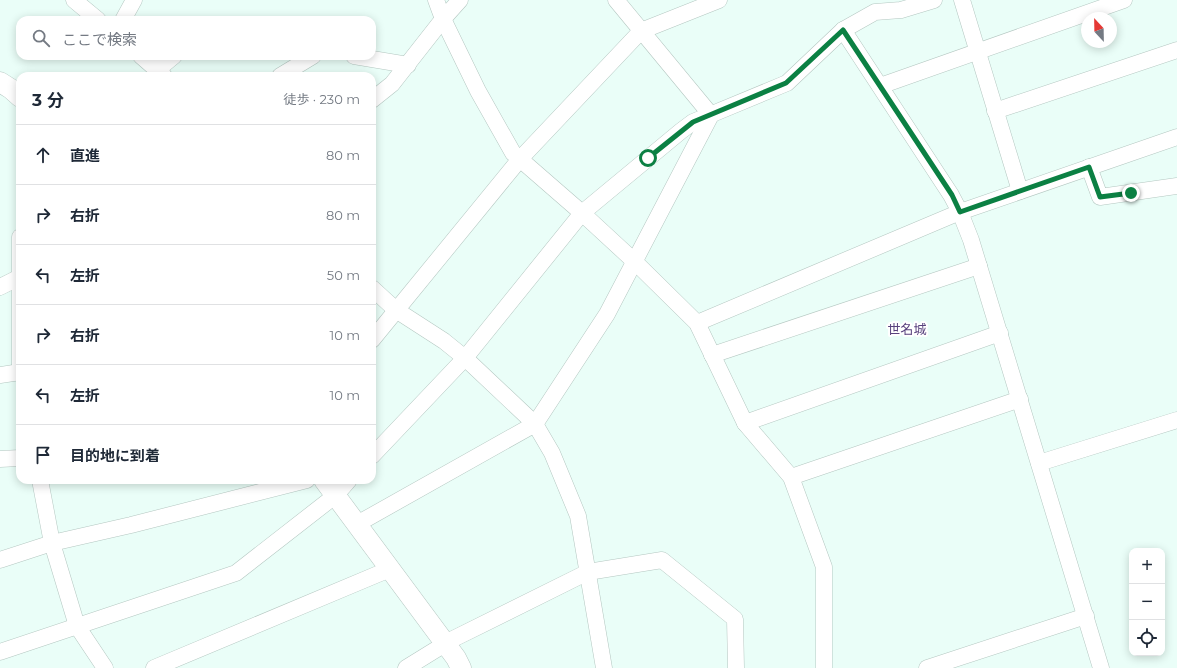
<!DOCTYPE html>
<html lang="ja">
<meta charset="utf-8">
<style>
:root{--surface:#fff;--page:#f2f2f3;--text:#1f2937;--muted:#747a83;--line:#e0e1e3}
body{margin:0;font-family:Montserrat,"Noto Sans JP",sans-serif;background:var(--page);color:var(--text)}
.controls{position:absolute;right:12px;bottom:12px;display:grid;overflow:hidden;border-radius:8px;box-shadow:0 2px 10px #0003}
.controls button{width:36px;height:36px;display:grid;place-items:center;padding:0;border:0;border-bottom:1px solid var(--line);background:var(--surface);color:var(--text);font:20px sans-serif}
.compass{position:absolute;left:1081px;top:12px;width:36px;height:36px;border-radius:50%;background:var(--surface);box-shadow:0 2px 10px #0003;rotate:338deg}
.stop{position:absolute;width:12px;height:12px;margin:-9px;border:3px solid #0b8043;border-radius:50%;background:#fff}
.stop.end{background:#0b8043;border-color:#fff;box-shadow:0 1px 4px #0008}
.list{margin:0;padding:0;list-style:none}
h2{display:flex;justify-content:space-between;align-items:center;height:52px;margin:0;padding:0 16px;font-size:17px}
h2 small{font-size:13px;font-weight:400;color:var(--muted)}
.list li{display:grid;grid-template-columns:26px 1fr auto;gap:12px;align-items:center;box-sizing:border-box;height:60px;padding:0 16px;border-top:1px solid var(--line)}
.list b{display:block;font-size:15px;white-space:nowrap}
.list em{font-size:13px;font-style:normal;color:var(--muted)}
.icon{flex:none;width:22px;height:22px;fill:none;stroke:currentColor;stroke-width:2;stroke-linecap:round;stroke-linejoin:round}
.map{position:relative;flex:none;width:1177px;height:668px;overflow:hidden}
.search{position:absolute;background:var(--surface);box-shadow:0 2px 10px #0003;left:16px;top:16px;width:360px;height:44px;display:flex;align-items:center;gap:10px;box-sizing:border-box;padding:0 14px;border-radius:12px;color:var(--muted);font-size:15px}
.panel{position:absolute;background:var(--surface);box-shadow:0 2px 10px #0003;left:16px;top:72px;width:360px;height:412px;border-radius:12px}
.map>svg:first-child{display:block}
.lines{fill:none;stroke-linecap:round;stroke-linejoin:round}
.minor-casing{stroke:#b4c7c1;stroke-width:17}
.tertiary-casing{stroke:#b4c7c1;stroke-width:21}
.minor{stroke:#fff;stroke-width:16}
.tertiary{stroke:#fff;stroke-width:20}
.route{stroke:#0b8043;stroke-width:5}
.labels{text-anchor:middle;stroke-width:4;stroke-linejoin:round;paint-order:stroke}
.quarter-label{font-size:13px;fill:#58417d;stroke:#fff}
</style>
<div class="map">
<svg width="1177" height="668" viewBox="0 0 1177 668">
<rect width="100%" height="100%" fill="#eafef8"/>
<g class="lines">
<defs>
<g id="minor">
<polyline points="74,0 98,20"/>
<polyline points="436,0 443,19 478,91 513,153 582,213 634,261 697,323 745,423 791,477 824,567 824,668"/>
<polyline points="962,0 1020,191"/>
<polyline points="123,20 134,0"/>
<polyline points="843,30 951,195 960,212 971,240 1101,668"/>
<polyline points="141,56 164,76"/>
<polyline points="354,56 408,65"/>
<polyline points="157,70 174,56"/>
<polyline points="280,76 313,56"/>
<polyline points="880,86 1124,0"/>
<polyline points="372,100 392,84 443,19 460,0"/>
<polyline points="995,111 1177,50"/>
<polyline points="1089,167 1100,197 1177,186"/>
<polyline points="20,237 20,374"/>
<polyline points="0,287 20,277"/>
<polyline points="372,288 396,310 444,341 465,358 535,424 552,453 578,516 604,668"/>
<polyline points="697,323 960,212 1177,137"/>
<polyline points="372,340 520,159 641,31 719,0"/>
<polyline points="712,355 979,266"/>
<polyline points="0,375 20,372"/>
<polyline points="745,423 1000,333"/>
<polyline points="372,456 465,358 582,213 681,131 693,122 787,83 843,30 875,12 901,10 934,0"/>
<polyline points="0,459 20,458"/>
<polyline points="1039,463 1177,420"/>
<polyline points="791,477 1020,399"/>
<polyline points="40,480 52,543 77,626 105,668"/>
<polyline points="357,524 535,424 607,314 711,115 616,0"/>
<polyline points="0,560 52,543 131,525 307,480"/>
<polyline points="0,652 236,573 336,495 349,480"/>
<polyline points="154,668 390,569"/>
<polyline points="406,668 453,639 588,572 662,560 735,619 736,668"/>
<polyline points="927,668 1086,616"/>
</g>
<g id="tertiary">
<polyline points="0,82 11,89 20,97"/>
<polyline points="324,480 456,658 461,668"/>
</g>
</defs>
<!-- minor casing -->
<use href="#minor" class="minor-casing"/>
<!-- tertiary casing -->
<use href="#tertiary" class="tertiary-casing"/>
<!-- minor -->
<use href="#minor" class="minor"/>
<!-- tertiary -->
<use href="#tertiary" class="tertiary"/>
</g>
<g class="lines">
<!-- route -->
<polyline class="route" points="648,158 693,122 786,83 843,30 952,195 960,212 1089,167 1100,197 1131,193"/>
</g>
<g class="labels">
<!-- quarter labels -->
<g class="quarter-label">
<text x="907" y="334">世名城</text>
</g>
</g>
</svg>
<div class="controls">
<button>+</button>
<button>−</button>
<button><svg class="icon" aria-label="locate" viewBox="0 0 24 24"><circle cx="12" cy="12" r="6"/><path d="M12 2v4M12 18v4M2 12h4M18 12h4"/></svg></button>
</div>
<svg class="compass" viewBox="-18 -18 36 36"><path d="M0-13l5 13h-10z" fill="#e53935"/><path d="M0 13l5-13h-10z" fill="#747a83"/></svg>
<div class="stop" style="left:648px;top:158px"></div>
<div class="stop end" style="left:1131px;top:193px"></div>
<div class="search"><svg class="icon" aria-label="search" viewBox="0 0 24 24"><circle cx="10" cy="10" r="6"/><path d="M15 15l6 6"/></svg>ここで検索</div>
<section class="panel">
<h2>3 分<small>徒歩 · 230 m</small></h2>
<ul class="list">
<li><svg class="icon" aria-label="ahead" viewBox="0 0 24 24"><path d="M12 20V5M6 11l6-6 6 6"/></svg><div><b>直進</b></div><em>80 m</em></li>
<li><svg class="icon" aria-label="right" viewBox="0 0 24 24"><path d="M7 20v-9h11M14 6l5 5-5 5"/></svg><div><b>右折</b></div><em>80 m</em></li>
<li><svg class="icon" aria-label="left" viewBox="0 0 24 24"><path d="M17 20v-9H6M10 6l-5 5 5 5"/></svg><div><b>左折</b></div><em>50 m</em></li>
<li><svg class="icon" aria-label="right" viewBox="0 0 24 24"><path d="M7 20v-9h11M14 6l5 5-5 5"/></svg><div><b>右折</b></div><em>10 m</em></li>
<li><svg class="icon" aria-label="left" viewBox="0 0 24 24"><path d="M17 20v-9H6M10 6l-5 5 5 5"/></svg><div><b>左折</b></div><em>10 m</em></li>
<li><svg class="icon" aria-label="arrive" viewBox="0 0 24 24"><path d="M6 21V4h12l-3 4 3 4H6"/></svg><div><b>目的地に到着</b></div></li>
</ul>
</section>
</div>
